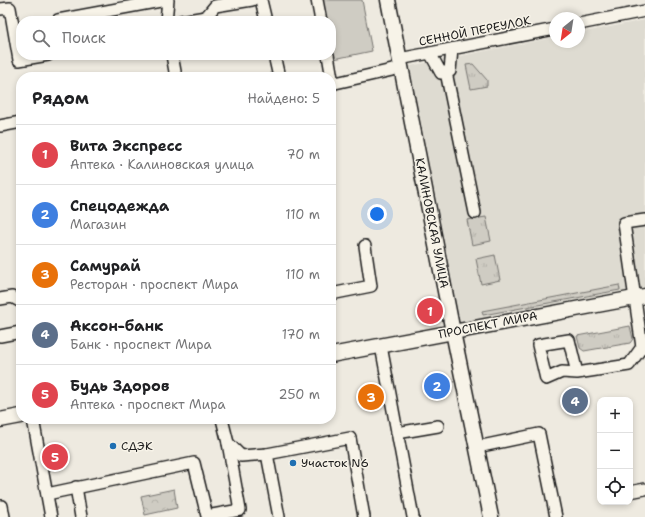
<!DOCTYPE html>
<html lang="ru">
<meta charset="utf-8">
<style>
:root{--surface:#fff;--page:#f2f2f2;--text:#202124;--muted:#757577;--line:#e0e0e0;--accent:#1f6fb2}
body{margin:0;font-family:"Shantell Sans",sans-serif;background:var(--page);color:var(--text)}
.controls{position:absolute;right:12px;bottom:12px;display:grid;overflow:hidden;border-radius:8px;box-shadow:0 2px 6px #0003}
.controls button{width:36px;height:36px;display:grid;place-items:center;padding:0;border:0;border-bottom:1px solid var(--line);background:var(--surface);color:var(--text);font:20px sans-serif}
.compass{position:absolute;left:549px;top:12px;width:36px;height:36px;border-radius:50%;background:var(--surface);box-shadow:0 2px 6px #0003;rotate:210deg}
.you{position:absolute;left:377px;top:214px;width:14px;height:14px;margin:-10px;border:3px solid #fff;border-radius:50%;background:#1a73e8;box-shadow:0 0 0 6px #1a73e833}
.badge{display:grid;place-items:center;width:26px;height:26px;border-radius:50%;background:var(--accent);color:#fff;font-size:13px;font-weight:700}
.pin{position:absolute;translate:-50% -50%;border:2px solid #fff;box-shadow:0 1px 4px #0006}
.list{margin:0;padding:0;list-style:none}
h2{display:flex;justify-content:space-between;align-items:center;height:52px;margin:0;padding:0 16px;font-size:17px}
h2 small{font-size:13px;font-weight:400;color:var(--muted)}
.list li{display:grid;grid-template-columns:26px 1fr auto;gap:12px;align-items:center;box-sizing:border-box;height:60px;padding:0 16px;border-top:1px solid var(--line)}
.list b{display:block;font-size:15px;white-space:nowrap}
.list p{margin:0;font-size:13px;white-space:nowrap;color:var(--muted)}
.list em{font-size:13px;font-style:normal;color:var(--muted)}
.icon{flex:none;width:22px;height:22px;fill:none;stroke:currentColor;stroke-width:2;stroke-linecap:round;stroke-linejoin:round}
.map{position:relative;flex:none;width:645px;height:517px;overflow:hidden}
.search{position:absolute;background:var(--surface);box-shadow:0 2px 6px #0003;left:16px;top:16px;width:320px;height:44px;display:flex;align-items:center;gap:10px;box-sizing:border-box;padding:0 14px;border-radius:16px;color:var(--muted);font-size:15px}
.panel{position:absolute;background:var(--surface);box-shadow:0 2px 6px #0003;left:16px;top:72px;width:320px;height:352px;border-radius:16px}
.map>svg:first-child{display:block}
.built{fill:#dedbd1}
.grass{fill:url(#grass-tufts);stroke:#767470}
.park{fill:url(#park-crowns);stroke:#767470}
.pitch{fill:#cfccc3;stroke:#767470}
.lines{fill:none;stroke-linecap:round;stroke-linejoin:round}
.minor-casing{stroke:#1c1c1c;stroke-width:14}
.major-casing{stroke:#1c1c1c;stroke-width:17}
.minor{stroke:#f7f3e8;stroke-width:11}
.major{stroke:#f7f3e8;stroke-width:14}
.poi-dot{fill:#1f6fb2;stroke:#f7f3e8;stroke-width:1.5}
.labels{text-anchor:middle;stroke-width:3;stroke-linejoin:round;paint-order:stroke}
.street-label{font-size:12px;fill:#1c1c1c;stroke:#f7f3e8}
.poi-label{font-size:12px;fill:#1c1c1c;stroke:#f7f3e8;text-anchor:start}
</style>
<div class="map">
<svg width="645" height="517" viewBox="0 0 645 517">
<defs>
<pattern id="grass-tufts" width="24" height="20" patternUnits="userSpaceOnUse"><rect width="24" height="20" fill="#cfccc3"/><path d="M3 7l-1-3M5 7V3M7 7l1-3M15 17l-1-3M17 17v-4M19 17l1-3" fill="none" stroke="#b1afa7"/></pattern>
<pattern id="park-crowns" width="20" height="18" patternUnits="userSpaceOnUse"><rect width="20" height="18" fill="#cfccc3"/><path d="M2 6a3 3 0 1 1 6 0M12 15a3 3 0 1 1 6 0" fill="none" stroke="#b1afa7"/></pattern>
</defs>
<rect width="100%" height="100%" fill="#eeeae0"/>
<filter id="ink" filterUnits="userSpaceOnUse"><feTurbulence type="fractalNoise" baseFrequency=".025" numOctaves="2"/><feDisplacementMap in="SourceGraphic" scale="8" xChannelSelector="R" yChannelSelector="G"/><feConvolveMatrix kernelMatrix="1 2 1 2 8 2 1 2 1" color-interpolation-filters="sRGB"/></filter>
<g filter="url(#ink)">
<!-- built -->
<polygon class="built" points="645,20 645,287 460,322 410,66 555,37 555,42 579,42 579,33"/>
<!-- grass -->
<g class="grass">
<polygon points="473,64 487,80 487,86 471,89 466,65"/>
<polygon points="486,217 491,241 472,245 467,220"/>
<polygon points="495,255 500,280 481,284 476,259"/>
<polygon points="619,285 620,290 483,315 482,311"/>
<polygon points="630,326 633,339 630,343 584,351 580,348 577,336"/>
</g>
<!-- park -->
<polygon class="park" points="174,489 177,508 145,515 141,496"/>
<!-- pitch -->
<polygon class="pitch" points="322,0 362,0 372,51 334,59 331,45 331,21 326,21"/>
<g class="lines">
<defs>
<g id="minor">
<polyline points="261,0 266,21"/>
<polyline points="317,0 321,21"/>
<polyline points="0,9 10,8 19,60 48,55"/>
<polyline points="58,20 166,0"/>
<polyline points="166,21 168,0"/>
<polyline points="181,21 206,17 215,6 252,0"/>
<polyline points="579,24 645,11"/>
<polyline points="430,53 441,73 450,71 452,49"/>
<polyline points="172,55 176,77"/>
<polyline points="274,55 279,77"/>
<polyline points="328,55 333,84"/>
<polyline points="399,59 555,29"/>
<polyline points="446,72 475,213"/>
<polyline points="331,84 401,68"/>
<polyline points="0,126 21,122"/>
<polyline points="331,294 371,286 365,246"/>
<polyline points="0,299 12,297 21,302"/>
<polyline points="0,336 21,332"/>
<polyline points="381,346 413,517"/>
<polyline points="577,373 562,372 546,379 538,345 569,340 577,373 629,365 642,347 624,223 645,220"/>
<polyline points="33,419 51,517"/>
<polyline points="222,419 228,443 241,456 267,454 350,438 364,517"/>
<polyline points="397,433 438,426"/>
<polyline points="477,447 539,434 556,517"/>
<polyline points="267,454 279,517"/>
<polyline points="76,487 81,517"/>
<polyline points="630,492 645,489"/>
<polyline points="47,494 194,463 207,516 240,510 228,443"/>
<polyline points="0,506 2,506 4,517"/>
</g>
<g id="major">
<polyline points="388,0 453,332 491,517"/>
<polyline points="331,355 645,296"/>
<polyline points="0,420 21,416"/>
</g>
</defs>
<!-- minor casing -->
<use href="#minor" class="minor-casing"/>
<!-- major casing -->
<use href="#major" class="major-casing"/>
<!-- minor -->
<use href="#minor" class="minor"/>
<!-- major -->
<use href="#major" class="major"/>
</g>
</g>
<!-- markers -->
<g class="poi-dot">
<circle cx="113" cy="446" r="4"/>
<circle cx="293" cy="463" r="4"/>
</g>
<g class="labels">
<!-- street labels -->
<g class="street-label">
<text transform="translate(475 31) rotate(-11)" y="4">СЕННОЙ ПЕРЕУЛОК</text>
<text transform="translate(432 223) rotate(79)" y="4">КАЛИНОВСКАЯ УЛИЦА</text>
<text transform="translate(488 325) rotate(-11)" y="4">ПРОСПЕКТ МИРА</text>
</g>
<!-- poi labels -->
<g class="poi-label">
<text x="121" y="450">СДЭК</text>
<text x="301" y="467">Участок N6</text>
</g>
</g>
</svg>
<div class="controls">
<button>+</button>
<button>−</button>
<button><svg class="icon" aria-label="locate" viewBox="0 0 24 24"><circle cx="12" cy="12" r="6"/><path d="M12 2v4M12 18v4M2 12h4M18 12h4"/></svg></button>
</div>
<svg class="compass" viewBox="-18 -18 36 36"><path d="M0-13l5 13h-10z" fill="#e53935"/><path d="M0 13l5-13h-10z" fill="#757577"/></svg>
<div class="you"></div>
<div class="pin badge" style="left:430px;top:311px;background:#e0444e">1</div>
<div class="pin badge" style="left:437px;top:386px;background:#3f7fe0">2</div>
<div class="pin badge" style="left:371px;top:397px;background:#e8710a">3</div>
<div class="pin badge" style="left:575px;top:401px;background:#5c6f8a">4</div>
<div class="pin badge" style="left:55px;top:457px;background:#e0444e">5</div>
<div class="search"><svg class="icon" aria-label="search" viewBox="0 0 24 24"><circle cx="10" cy="10" r="6"/><path d="M15 15l6 6"/></svg>Поиск</div>
<section class="panel">
<h2>Рядом<small>Найдено: 5</small></h2>
<ul class="list">
<li><span class="badge" style="background:#e0444e">1</span><div><b>Вита Экспресс</b><p>Аптека · Калиновская улица</p></div><em>70 m</em></li>
<li><span class="badge" style="background:#3f7fe0">2</span><div><b>Спецодежда</b><p>Магазин</p></div><em>110 m</em></li>
<li><span class="badge" style="background:#e8710a">3</span><div><b>Самурай</b><p>Ресторан · проспект Мира</p></div><em>110 m</em></li>
<li><span class="badge" style="background:#5c6f8a">4</span><div><b>Аксон-банк</b><p>Банк · проспект Мира</p></div><em>170 m</em></li>
<li><span class="badge" style="background:#e0444e">5</span><div><b>Будь Здоров</b><p>Аптека · проспект Мира</p></div><em>250 m</em></li>
</ul>
</section>
</div>
